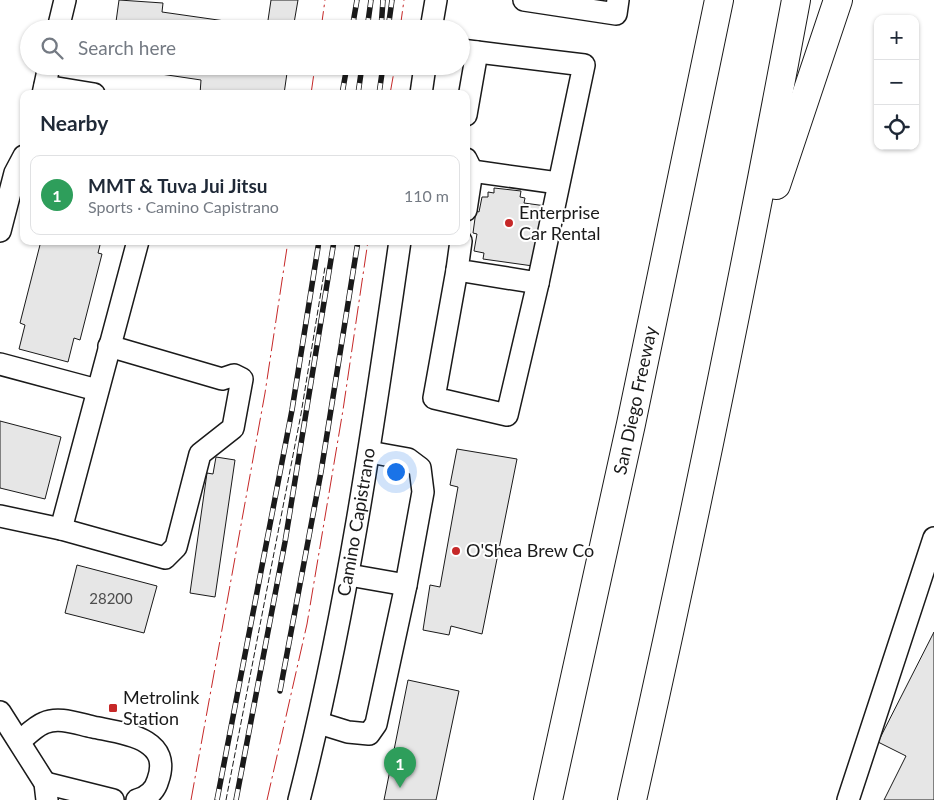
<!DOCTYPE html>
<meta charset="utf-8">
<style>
:root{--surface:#fff;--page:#f6f6f7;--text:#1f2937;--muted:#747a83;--line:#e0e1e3;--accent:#0b8043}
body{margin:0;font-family:Lato,sans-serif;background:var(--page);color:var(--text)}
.controls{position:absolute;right:15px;top:15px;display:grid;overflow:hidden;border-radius:10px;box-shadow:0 1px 4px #0004}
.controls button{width:45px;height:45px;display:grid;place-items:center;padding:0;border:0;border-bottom:1px solid var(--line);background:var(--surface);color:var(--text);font:25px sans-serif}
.you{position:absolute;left:395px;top:471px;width:18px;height:18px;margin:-12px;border:4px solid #fff;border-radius:50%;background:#1a73e8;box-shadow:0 0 0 8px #1a73e833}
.badge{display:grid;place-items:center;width:32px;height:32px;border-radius:50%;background:var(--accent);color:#fff;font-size:16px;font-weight:700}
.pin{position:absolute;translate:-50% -41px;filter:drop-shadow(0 1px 2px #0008)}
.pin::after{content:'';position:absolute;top:26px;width:18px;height:15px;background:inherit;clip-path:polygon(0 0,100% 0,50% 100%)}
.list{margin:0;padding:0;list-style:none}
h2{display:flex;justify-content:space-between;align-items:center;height:65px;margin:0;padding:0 20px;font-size:21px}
h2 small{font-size:16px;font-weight:400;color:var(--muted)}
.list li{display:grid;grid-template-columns:32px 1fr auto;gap:15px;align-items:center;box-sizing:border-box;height:80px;margin:0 10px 10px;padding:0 10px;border:1px solid var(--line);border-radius:10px}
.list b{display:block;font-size:19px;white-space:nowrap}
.list p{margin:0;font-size:16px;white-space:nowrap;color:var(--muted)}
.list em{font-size:16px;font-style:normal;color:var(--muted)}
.icon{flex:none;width:28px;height:28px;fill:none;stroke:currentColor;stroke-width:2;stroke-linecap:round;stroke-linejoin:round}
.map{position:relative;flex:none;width:934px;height:800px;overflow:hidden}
.search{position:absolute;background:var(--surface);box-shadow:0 1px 4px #0004;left:20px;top:20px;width:450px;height:55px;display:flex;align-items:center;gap:12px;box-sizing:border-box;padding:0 18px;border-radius:28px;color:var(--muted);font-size:19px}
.panel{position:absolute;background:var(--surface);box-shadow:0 1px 4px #0004;left:20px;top:90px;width:450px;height:155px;border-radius:10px}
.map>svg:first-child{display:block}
.building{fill:#e6e6e6;stroke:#1a1a1a}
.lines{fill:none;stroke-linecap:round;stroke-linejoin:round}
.minor-casing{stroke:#1a1a1a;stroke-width:24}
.highway-casing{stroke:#1a1a1a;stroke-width:30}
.minor{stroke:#fff;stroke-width:21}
.highway{stroke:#fff;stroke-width:28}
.rail-casing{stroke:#1a1a1a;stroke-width:5.5}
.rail{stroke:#fff;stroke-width:4;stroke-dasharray:11;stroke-linecap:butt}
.fence{stroke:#1a1a1a;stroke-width:1;stroke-dasharray:6 2.5;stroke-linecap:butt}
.power{stroke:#c62828;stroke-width:1;stroke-dasharray:18 4 2.5 4;stroke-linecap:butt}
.poi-dot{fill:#c62828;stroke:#fff;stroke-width:2}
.labels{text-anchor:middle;stroke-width:4;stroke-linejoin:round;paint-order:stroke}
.number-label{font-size:15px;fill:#4d4d4d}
.poi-label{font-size:18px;fill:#1a1a1a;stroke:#fff;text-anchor:start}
.street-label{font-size:18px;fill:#1a1a1a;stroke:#fff}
</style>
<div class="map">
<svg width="934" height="800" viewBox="0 0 934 800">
<rect width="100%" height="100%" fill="#fff"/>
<!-- building -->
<g class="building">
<polygon points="119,0 163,3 162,12 267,27 271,0 298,0 293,29 115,29"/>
<polygon points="107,66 288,66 284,94 200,94 201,80"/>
<polygon points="494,188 521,191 520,197 525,198 524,203 546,206 533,266 483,259 484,253 474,251 477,234 473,233 476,211 479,212 482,197 488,197 488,192 494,193"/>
<polygon points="41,241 101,241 98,253 102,254 80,340 74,338 68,362 19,349 25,325 20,323"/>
<polygon points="0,421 61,437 45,499 0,488"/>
<polygon points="457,449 517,459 482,634 451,626 449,635 423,630 430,585 440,587 458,487 450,485"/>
<polygon points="216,457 235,460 215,597 190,593 207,473 213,474"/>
<polygon points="77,565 157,586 144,633 65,613"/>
<polygon points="934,632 934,800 884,800 906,756 878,742"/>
<polygon points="408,680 459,691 436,800 384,800"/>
</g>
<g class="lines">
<defs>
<g id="minor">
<polyline points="524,0 616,14 618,0"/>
<polyline points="58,29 65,0"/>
<polyline points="431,29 436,0"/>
<polyline points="461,50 584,65 538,283 457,270 461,241"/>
<polyline points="45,86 94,94"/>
<polyline points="43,94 49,66"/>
<polyline points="421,94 425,66"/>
<polyline points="466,115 477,52"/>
<polyline points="472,171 558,183"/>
<polyline points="466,210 472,171 466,159"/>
<polyline points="0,231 15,173 24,156"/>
<polyline points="457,270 434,398 507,415 538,283"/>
<polyline points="0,364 97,390"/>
<polyline points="0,516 61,529 138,241"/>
<polyline points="61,529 165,558 176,547 200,454 233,428 242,379 234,375 222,379 109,346"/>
<polyline points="349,575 406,585 423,492 420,468 408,459 369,452"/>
<polyline points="0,712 45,783 47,800"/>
<polyline points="319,723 348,732 369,734 376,724 406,585"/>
<path d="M20,741c7,-6 16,-15 24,-18 15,-7 34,1 49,4 28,6 80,10 65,53 -3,11 -10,17 -21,20"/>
<polyline points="45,783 113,800"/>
<path id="s1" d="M299,800c47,-184 74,-371 101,-559"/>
<polyline points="848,800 934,538"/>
</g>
<g id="highway">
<polyline points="776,185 838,0"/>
<path id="s2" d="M548,800l83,-376 88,-424"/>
<path d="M632,800c60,-266 114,-532 164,-800"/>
</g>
</defs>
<!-- minor casing -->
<use href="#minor" class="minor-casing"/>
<!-- highway casing -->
<use href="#highway" class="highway-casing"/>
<!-- minor -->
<use href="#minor" class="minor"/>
<!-- highway -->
<use href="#highway" class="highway"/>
<defs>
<g id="rail">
<polyline points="352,29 357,0"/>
<polyline points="367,29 371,0"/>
<polyline points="381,29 383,0"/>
<polyline points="388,29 392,0"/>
<polyline points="342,94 347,66"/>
<polyline points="358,94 362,66"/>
<polyline points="379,94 383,66"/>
<polyline points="280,691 321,472 358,241"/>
<polyline points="217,800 292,410 319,241"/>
<polyline points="236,800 285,542 334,241"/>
</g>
</defs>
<!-- rail casing -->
<use href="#rail" class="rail-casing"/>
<!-- rail -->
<use href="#rail" class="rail"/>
<!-- fence -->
<polyline class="fence" points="226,800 301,414 325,267"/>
<!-- power -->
<g class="power">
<polyline points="321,29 325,0"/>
<polyline points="400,29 404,0"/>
<polyline points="311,94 315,66"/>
<polyline points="390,94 395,66"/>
<polyline points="191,800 265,393 288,241"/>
<polyline points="267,800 307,624 343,410 368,241"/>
</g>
</g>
<!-- markers -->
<g class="poi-dot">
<circle cx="509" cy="223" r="5"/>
<circle cx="456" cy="551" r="5"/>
<rect x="108" y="703" width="10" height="10" rx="2.5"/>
</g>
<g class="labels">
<!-- number labels -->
<g class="number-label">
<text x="111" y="604">28200</text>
</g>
<!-- poi labels -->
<g class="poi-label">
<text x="519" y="219">Enterprise<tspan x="519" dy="21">Car Rental</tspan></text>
<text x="466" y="557">O'Shea Brew Co</text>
<text x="123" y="704">Metrolink<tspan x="123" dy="21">Station</tspan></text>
</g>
<!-- street labels -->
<g class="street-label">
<text dy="6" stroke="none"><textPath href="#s2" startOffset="409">San Diego Freeway</textPath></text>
<text dy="6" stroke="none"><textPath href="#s1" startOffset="284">Camino Capistrano</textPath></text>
</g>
</g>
</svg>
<div class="controls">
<button>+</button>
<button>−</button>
<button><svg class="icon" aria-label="locate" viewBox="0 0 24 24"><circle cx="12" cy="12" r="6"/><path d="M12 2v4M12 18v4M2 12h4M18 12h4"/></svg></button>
</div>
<div class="you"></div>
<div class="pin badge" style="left:400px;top:788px;background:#2e9e5b">1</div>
<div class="search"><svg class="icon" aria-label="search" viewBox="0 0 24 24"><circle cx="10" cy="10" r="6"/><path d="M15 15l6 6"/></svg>Search here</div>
<section class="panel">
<h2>Nearby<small></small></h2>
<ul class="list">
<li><span class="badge" style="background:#2e9e5b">1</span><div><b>MMT &amp; Tuva Jui Jitsu</b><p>Sports · Camino Capistrano</p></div><em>110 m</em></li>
</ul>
</section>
</div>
